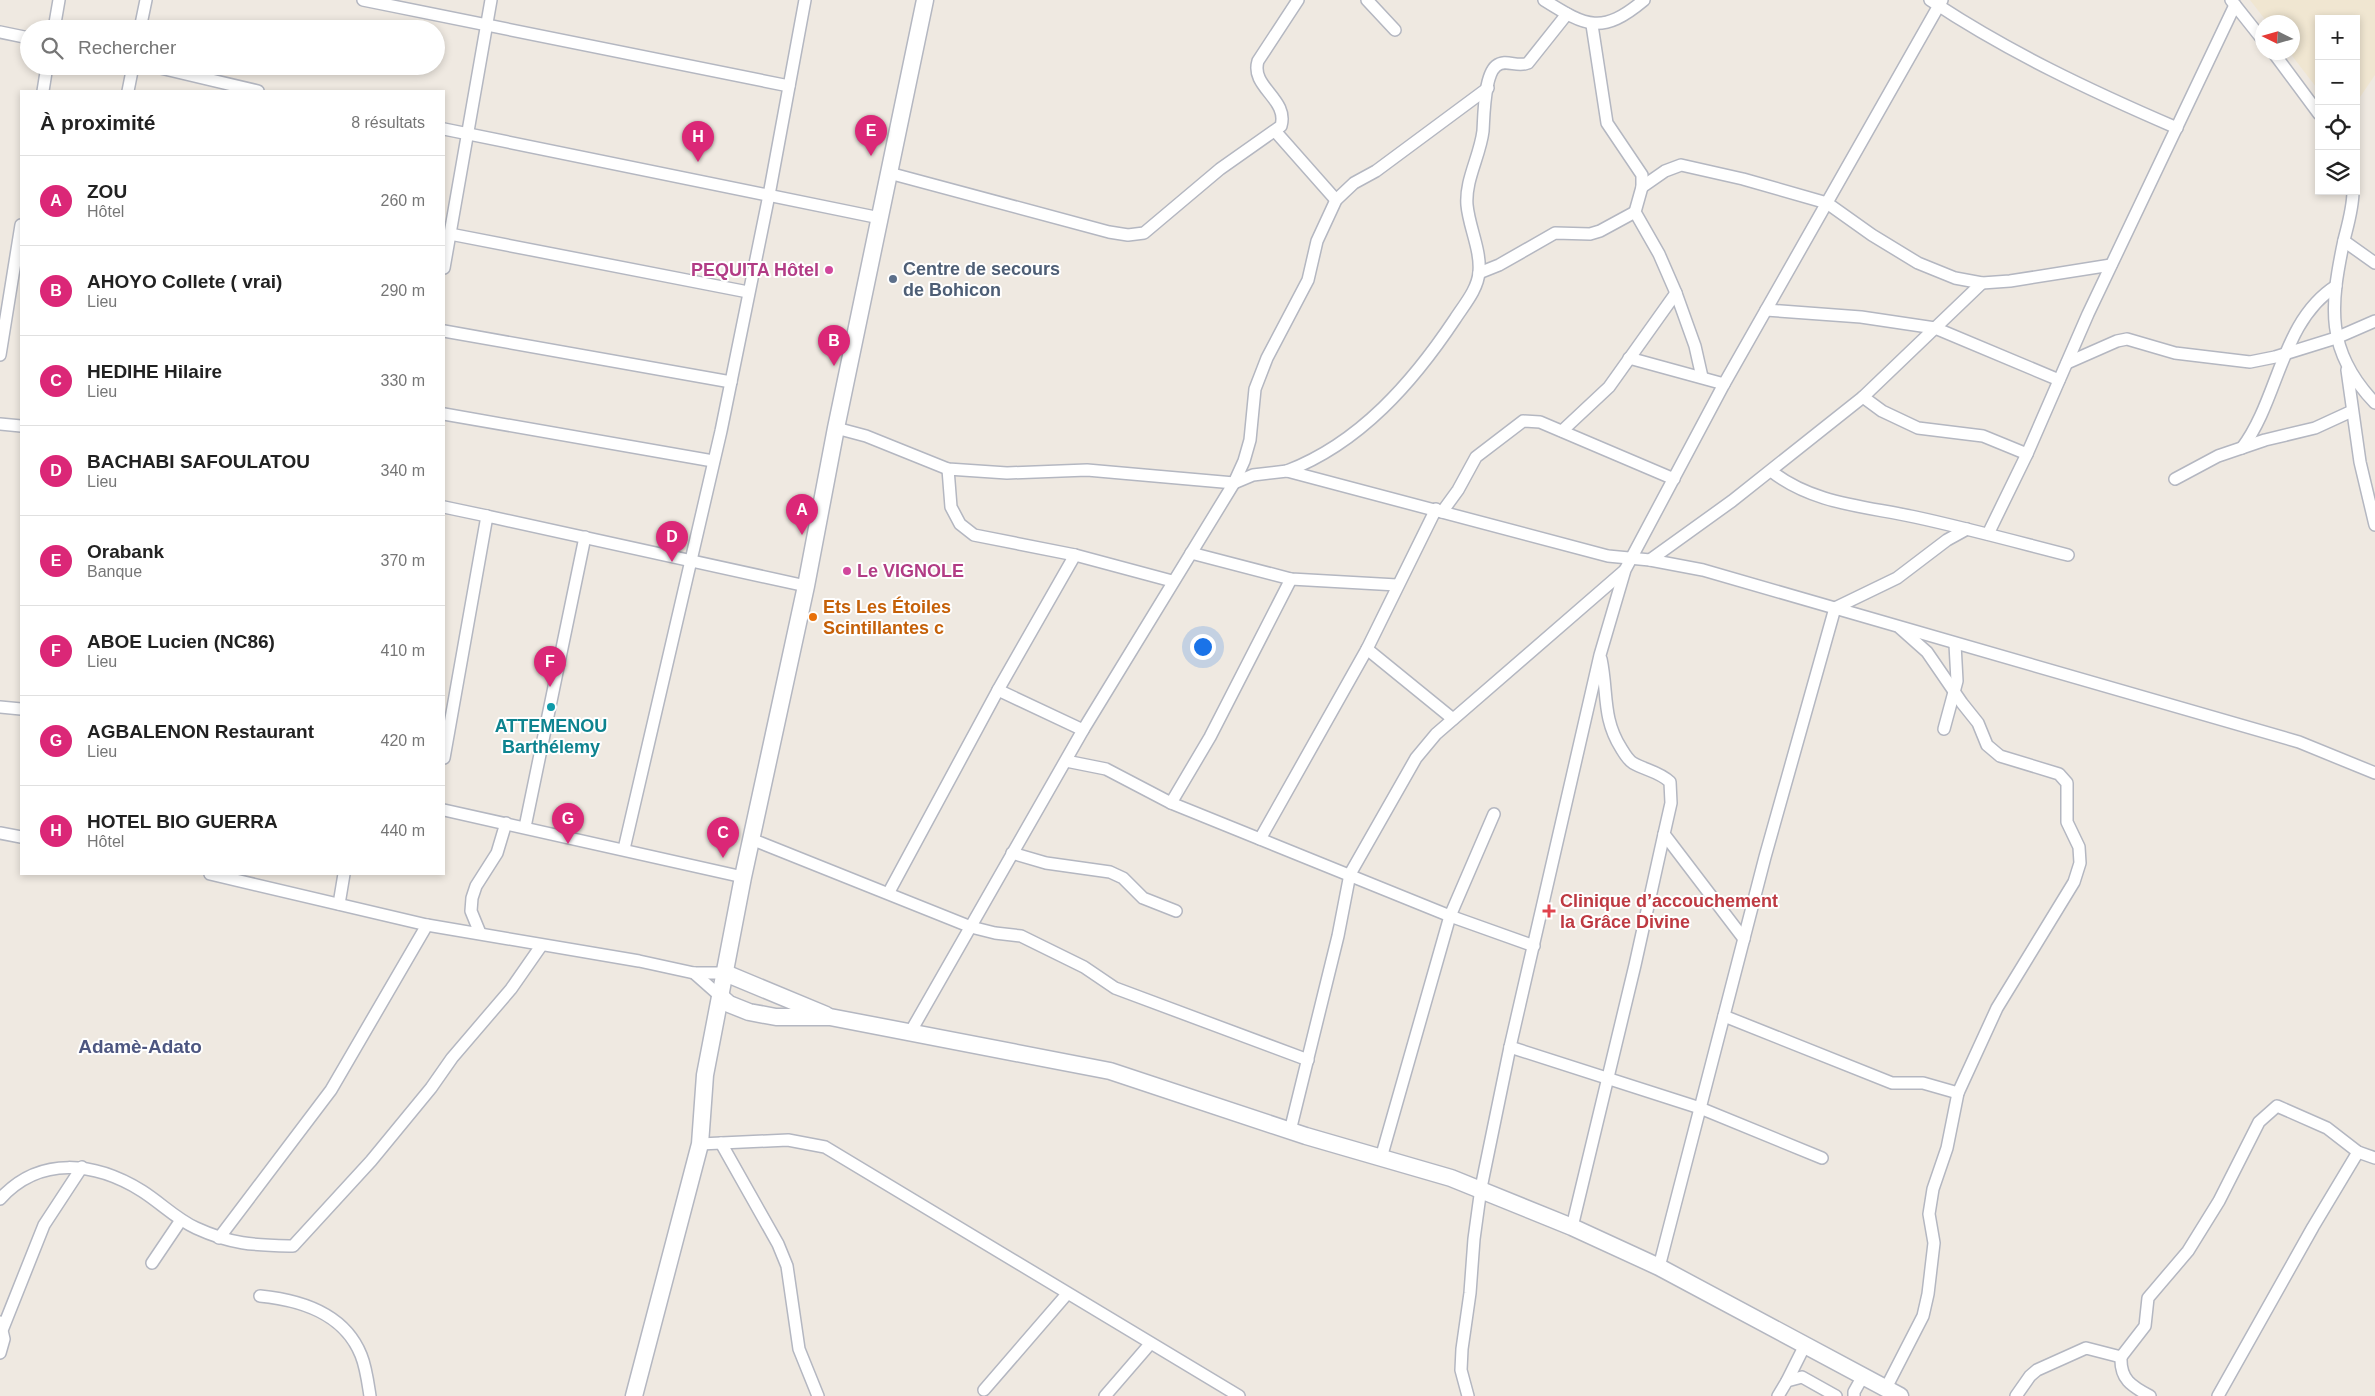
<!DOCTYPE html>
<html lang="fr">
<meta charset="utf-8">
<style>
:root{--surface:#fff;--page:#f2f2f2;--text:#222;--muted:#767676;--line:#e0e0e0;--accent:#db2777}
body{margin:0;font-family:Helvetica,sans-serif;background:var(--page);color:var(--text)}
.controls{position:absolute;right:15px;top:15px;display:grid;overflow:hidden;border-radius:0px;box-shadow:0 2px 8px #0003}
.controls button{width:45px;height:45px;display:grid;place-items:center;padding:0;border:0;border-bottom:1px solid var(--line);background:var(--surface);color:var(--text);font:25px sans-serif}
.compass{position:absolute;left:2255px;top:15px;width:45px;height:45px;border-radius:50%;background:var(--surface);box-shadow:0 2px 8px #0003;rotate:275deg}
.you{position:absolute;left:1202px;top:646px;width:18px;height:18px;margin:-12px;border:4px solid #fff;border-radius:50%;background:#1a73e8;box-shadow:0 0 0 8px #1a73e833}
.badge{display:grid;place-items:center;width:32px;height:32px;border-radius:50%;background:var(--accent);color:#fff;font-size:16px;font-weight:700}
.pin{position:absolute;translate:-50% -41px;filter:drop-shadow(0 1px 2px #0008)}
.pin::after{content:'';position:absolute;top:26px;width:18px;height:15px;background:inherit;clip-path:polygon(0 0,100% 0,50% 100%)}
.list{margin:0;padding:0;list-style:none}
h2{display:flex;justify-content:space-between;align-items:center;height:65px;margin:0;padding:0 20px;font-size:21px}
h2 small{font-size:16px;font-weight:400;color:var(--muted)}
.list li{display:grid;grid-template-columns:32px 1fr auto;gap:15px;align-items:center;box-sizing:border-box;height:90px;padding:0 20px;border-top:1px solid var(--line)}
.list b{display:block;font-size:19px;white-space:nowrap}
.list p{margin:0;font-size:16px;white-space:nowrap;color:var(--muted)}
.list em{font-size:16px;font-style:normal;color:var(--muted)}
.icon{flex:none;width:28px;height:28px;fill:none;stroke:currentColor;stroke-width:2;stroke-linecap:round;stroke-linejoin:round}
.map{position:relative;flex:none;width:2375px;height:1396px;overflow:hidden}
.search{position:absolute;background:var(--surface);box-shadow:0 2px 8px #0003;left:20px;top:20px;width:425px;height:55px;display:flex;align-items:center;gap:12px;box-sizing:border-box;padding:0 18px;border-radius:28px;color:var(--muted);font-size:19px}
.panel{position:absolute;background:var(--surface);box-shadow:0 2px 8px #0003;left:20px;top:90px;width:425px;height:785px;border-radius:0px}
.map>svg:first-child{display:block}
.education{fill:#f0e6d1}
.lines{fill:none;stroke-linecap:round;stroke-linejoin:round}
.street-casing{stroke:#b4b7c1;stroke-width:14}
.secondary-casing{stroke:#b4b7c1;stroke-width:19}
.street{stroke:#fff;stroke-width:11}
.secondary{stroke:#fff;stroke-width:16}
.hotel-dot{fill:#d1479c;stroke:#fff;stroke-width:2}
.service-dot{fill:#5c6f8a;stroke:#fff;stroke-width:2}
.food-dot{fill:#e8710a;stroke:#fff;stroke-width:2}
.culture-dot{fill:#0f9aa8;stroke:#fff;stroke-width:2}
.health-dot{fill:#e0444e;stroke:#fff;stroke-width:2}
.labels{text-anchor:middle;stroke-width:4;stroke-linejoin:round;paint-order:stroke}
.service-label{font-size:18px;font-weight:bold;fill:#4e5e75;stroke:#fff;text-anchor:start}
.hotel-label{font-size:18px;font-weight:bold;fill:#b23c85;stroke:#fff;text-anchor:end}
.food-label{font-size:18px;font-weight:bold;fill:#c56008;stroke:#fff;text-anchor:start}
.culture-label{font-size:18px;font-weight:bold;fill:#0d838f;stroke:#fff}
.health-label{font-size:18px;font-weight:bold;fill:#be3a42;stroke:#fff;text-anchor:start}
.neighbourhood-label{font-size:19px;font-weight:bold;fill:#4d5680;stroke:#fff}
</style>
<div class="map">
<svg width="2375" height="1396" viewBox="0 0 2375 1396">
<rect width="100%" height="100%" fill="#efe9e1"/>
<!-- education -->
<polygon class="education" points="2250,0 2375,0 2375,75 2356,103 2356,19 2319,19 2319,91 2290,53 2292,52 2292,22 2267,22"/>
<g class="lines">
<defs>
<g id="street">
<polyline points="363,0 789,86"/>
<polyline points="1367,0 1395,30"/>
<path d="M1544,0c43,27 58,35 100,0"/>
<path d="M1930,0c78,52 161,91 247,128"/>
<polyline points="2231,0 2262,39"/>
<polyline points="1592,25 1607,123 1642,175 1642,187 1635,212 1659,254 1676,293 1695,346 1702,377"/>
<polyline points="54,29 59,0"/>
<polyline points="140,29 146,0"/>
<polyline points="0,32 29,38"/>
<polyline points="2273,52 2319,114"/>
<polyline points="152,66 258,91"/>
<polyline points="43,91 47,66"/>
<polyline points="128,91 133,66"/>
<polyline points="444,129 880,218"/>
<polyline points="1275,131 1336,200"/>
<path d="M889,173l220,59 19,3 16,-2 76,-64 61,-43c8,-27 -31,-39 -23,-65l40,-61"/>
<polyline points="1642,187 1665,171 1681,165 1743,179 1827,203 1872,235 1918,263 1955,278 1982,283 2010,281 2111,265"/>
<path d="M2353,191c0,17 -5,33 -9,49 -14,66 -19,111 31,163"/>
<polyline points="450,234 748,292"/>
<polyline points="2344,241 2375,263"/>
<polyline points="444,268 491,0"/>
<polyline points="1479,273 1499,265 1555,233 1590,234 1600,231 1635,212"/>
<polyline points="1766,310 1861,317 1935,328 2059,380"/>
<polyline points="444,331 731,382"/>
<polyline points="0,355 21,225"/>
<polyline points="1629,358 1724,384"/>
<polyline points="2067,363 2117,341 2127,339 2175,353 2250,362 2275,357 2336,338 2375,321"/>
<polyline points="2347,370 2360,462 2375,525"/>
<polyline points="1863,397 1882,411 1918,428 1983,436 2027,454"/>
<polyline points="444,414 713,461"/>
<polyline points="0,424 21,426"/>
<polyline points="836,428 866,436 948,469 1007,473 1087,470 1234,483 1253,475 1287,471 1608,556 1650,560 1703,570 2299,742 2375,773"/>
<polyline points="1562,431 1609,387 1676,293"/>
<path d="M2242,448c37,-49 39,-127 94,-162"/>
<polyline points="948,469 951,507 960,524 974,535 1075,555 1172,581"/>
<path d="M1287,471c73,-28 126,-89 168,-152 9,-14 23,-30 24,-47 2,-22 -10,-45 -12,-67 -2,-25 13,-49 16,-74 1,-15 1,-55 13,-65 10,-8 21,2 32,-3l39,-49"/>
<path d="M1771,471c42,33 93,35 144,46 51,11 102,25 153,38"/>
<polyline points="2175,479 2218,456 2265,440 2315,428 2352,411"/>
<polyline points="444,507 487,516"/>
<polyline points="1442,512 1458,490 1476,457 1523,421 1540,422 1674,479"/>
<polyline points="1988,534 2027,454 2088,314 2235,5"/>
<polyline points="1191,553 1291,579 1397,585"/>
<polyline points="1650,560 1732,501 1863,397 1982,283"/>
<polyline points="1367,649 1453,719"/>
<path d="M1601,659c7,33 1,59 20,89 3,5 7,12 12,15 12,7 27,9 37,19l1,21 -7,31 80,105"/>
<polyline points="998,690 1083,730"/>
<polyline points="0,707 21,709"/>
<polyline points="1944,729 1957,681 1955,644"/>
<polyline points="444,758 487,516 806,586"/>
<polyline points="1066,761 1106,769 1171,803 1450,916 1534,946"/>
<polyline points="1171,803 1210,737 1291,579"/>
<polyline points="444,810 743,877"/>
<polyline points="525,827 585,537"/>
<polyline points="0,833 21,837"/>
<polyline points="751,839 971,927 995,933 1021,936 1084,967 1115,988 1308,1060"/>
<polyline points="1260,839 1367,649 1436,509"/>
<polyline points="624,849 721,431 769,195 805,0"/>
<polyline points="1012,853 1046,863 1110,872 1123,878 1143,898 1176,911"/>
<polyline points="210,874 427,925 639,961 694,973 725,973"/>
<polyline points="889,892 998,690 1075,555"/>
<polyline points="339,904 344,874"/>
<polyline points="480,933 471,911 472,898 476,886 497,853 506,823"/>
<polyline points="694,973 720,996"/>
<polyline points="1724,1016 1892,1083 1923,1083 1958,1093"/>
<polyline points="911,1031 1083,730 1234,483 1244,461 1250,440 1255,389 1267,358 1308,280 1317,241 1336,200 1354,183 1376,171 1488,88"/>
<polyline points="1510,1047 1700,1108 1822,1158"/>
<polyline points="1290,1131 1338,936 1350,874 1416,758 1436,734 1624,571"/>
<polyline points="721,1143 778,1244 787,1266 799,1349 818,1396"/>
<polyline points="700,1144 788,1140 825,1147 1239,1396"/>
<polyline points="1381,1158 1450,916 1494,814"/>
<path d="M0,1199c40,-44 95,-37 142,-8 19,12 34,28 54,37 37,17 58,17 97,18l78,-85 60,-73 21,-30 59,-69 30,-43"/>
<polyline points="1572,1227 1635,965 1664,834"/>
<polyline points="219,1238 331,1090 427,925"/>
<polyline points="152,1263 181,1220"/>
<polyline points="1659,1267 1765,857 1835,608 1897,578 1947,540 1967,529"/>
<path d="M260,1296c41,4 84,17 101,59 5,12 7,28 9,41"/>
<polyline points="0,1322 4,1339 0,1353"/>
<polyline points="3,1328 44,1225 82,1167"/>
<path d="M2121,1357c-1,22 10,29 29,39"/>
<polyline points="1787,1381 1805,1345"/>
<polyline points="1886,1388 1923,1316 1928,1294 1934,1243 1929,1214 1933,1189 1947,1148 1958,1093 1997,1008 2074,882 2080,863 2079,847 2067,822 2067,783 2059,774 2000,756 1987,745 1978,723 1962,703 1927,652 1900,628"/>
<polyline points="984,1390 1067,1294"/>
<polyline points="1105,1396 1150,1344"/>
<polyline points="1468,1396 1461,1370 1462,1349 1470,1293 1474,1239 1481,1188 1510,1047 1600,655 1625,570 1724,384 1942,0"/>
<polyline points="1778,1396 1787,1381 1802,1377 1836,1396"/>
<polyline points="1854,1396 1854,1392 1863,1376"/>
<polyline points="2016,1396 2030,1376 2037,1370 2086,1348 2121,1357 2145,1326 2148,1298 2188,1251 2219,1201 2259,1122 2277,1106 2327,1128 2358,1152 2375,1158"/>
<polyline points="2218,1396 2313,1227 2358,1152"/>
</g>
<g id="secondary">
<polyline points="725,973 826,1015"/>
<polyline points="720,996 729,1004 749,1012 776,1017 830,1017 1110,1071 1306,1136 1451,1178 1572,1227 1659,1267 1900,1396"/>
<polyline points="634,1396 700,1144 705,1075 743,877 806,586 836,428 925,0"/>
</g>
</defs>
<!-- street casing -->
<use href="#street" class="street-casing"/>
<!-- secondary casing -->
<use href="#secondary" class="secondary-casing"/>
<!-- street -->
<use href="#street" class="street"/>
<!-- secondary -->
<use href="#secondary" class="secondary"/>
</g>
<!-- markers -->
<g class="hotel-dot">
<circle cx="829" cy="270" r="5"/>
<circle cx="847" cy="571" r="5"/>
</g>
<circle class="service-dot" cx="893" cy="279" r="5"/>
<circle class="food-dot" cx="813" cy="617" r="5"/>
<circle class="culture-dot" cx="551" cy="707" r="5"/>
<path class="health-dot" d="M1546.5 903.5h5v5h5v5h-5v5h-5v-5h-5v-5h5z"/>
<g class="labels">
<!-- service labels -->
<g class="service-label">
<text x="903" y="275">Centre de secours<tspan x="903" dy="21">de Bohicon</tspan></text>
</g>
<!-- hotel labels -->
<g class="hotel-label">
<text x="819" y="276">PEQUITA Hôtel</text>
<text x="857" y="577" text-anchor="start">Le VIGNOLE</text>
</g>
<!-- food labels -->
<g class="food-label">
<text x="823" y="613">Ets Les Étoiles<tspan x="823" dy="21">Scintillantes c</tspan></text>
</g>
<!-- culture labels -->
<g class="culture-label">
<text x="551" y="732">ATTEMENOU<tspan x="551" dy="21">Barthélemy</tspan></text>
</g>
<!-- health labels -->
<g class="health-label">
<text x="1560" y="907">Clinique d’accouchement<tspan x="1560" dy="21">la Grâce Divine</tspan></text>
</g>
<!-- neighbourhood labels -->
<g class="neighbourhood-label">
<text x="140" y="1053">Adamè-Adato</text>
</g>
</g>
</svg>
<div class="controls">
<button>+</button>
<button>−</button>
<button><svg class="icon" aria-label="locate" viewBox="0 0 24 24"><circle cx="12" cy="12" r="6"/><path d="M12 2v4M12 18v4M2 12h4M18 12h4"/></svg></button>
<button><svg class="icon" aria-label="layers" viewBox="0 0 24 24"><path d="M12 4l9 5-9 5-9-5zM3 14l9 5 9-5"/></svg></button>
</div>
<svg class="compass" viewBox="-18 -18 36 36"><path d="M0-13l5 13h-10z" fill="#e53935"/><path d="M0 13l5-13h-10z" fill="#767676"/></svg>
<div class="you"></div>
<div class="pin badge" style="left:802px;top:535px">A</div>
<div class="pin badge" style="left:834px;top:366px">B</div>
<div class="pin badge" style="left:723px;top:858px">C</div>
<div class="pin badge" style="left:672px;top:562px">D</div>
<div class="pin badge" style="left:871px;top:156px">E</div>
<div class="pin badge" style="left:550px;top:687px">F</div>
<div class="pin badge" style="left:568px;top:844px">G</div>
<div class="pin badge" style="left:698px;top:162px">H</div>
<div class="search"><svg class="icon" aria-label="search" viewBox="0 0 24 24"><circle cx="10" cy="10" r="6"/><path d="M15 15l6 6"/></svg>Rechercher</div>
<section class="panel">
<h2>À proximité<small>8 résultats</small></h2>
<ul class="list">
<li><span class="badge">A</span><div><b>ZOU</b><p>Hôtel</p></div><em>260 m</em></li>
<li><span class="badge">B</span><div><b>AHOYO Collete ( vrai)</b><p>Lieu</p></div><em>290 m</em></li>
<li><span class="badge">C</span><div><b>HEDIHE Hilaire</b><p>Lieu</p></div><em>330 m</em></li>
<li><span class="badge">D</span><div><b>BACHABI SAFOULATOU</b><p>Lieu</p></div><em>340 m</em></li>
<li><span class="badge">E</span><div><b>Orabank</b><p>Banque</p></div><em>370 m</em></li>
<li><span class="badge">F</span><div><b>ABOE Lucien (NC86)</b><p>Lieu</p></div><em>410 m</em></li>
<li><span class="badge">G</span><div><b>AGBALENON Restaurant</b><p>Lieu</p></div><em>420 m</em></li>
<li><span class="badge">H</span><div><b>HOTEL BIO GUERRA</b><p>Hôtel</p></div><em>440 m</em></li>
</ul>
</section>
</div>
